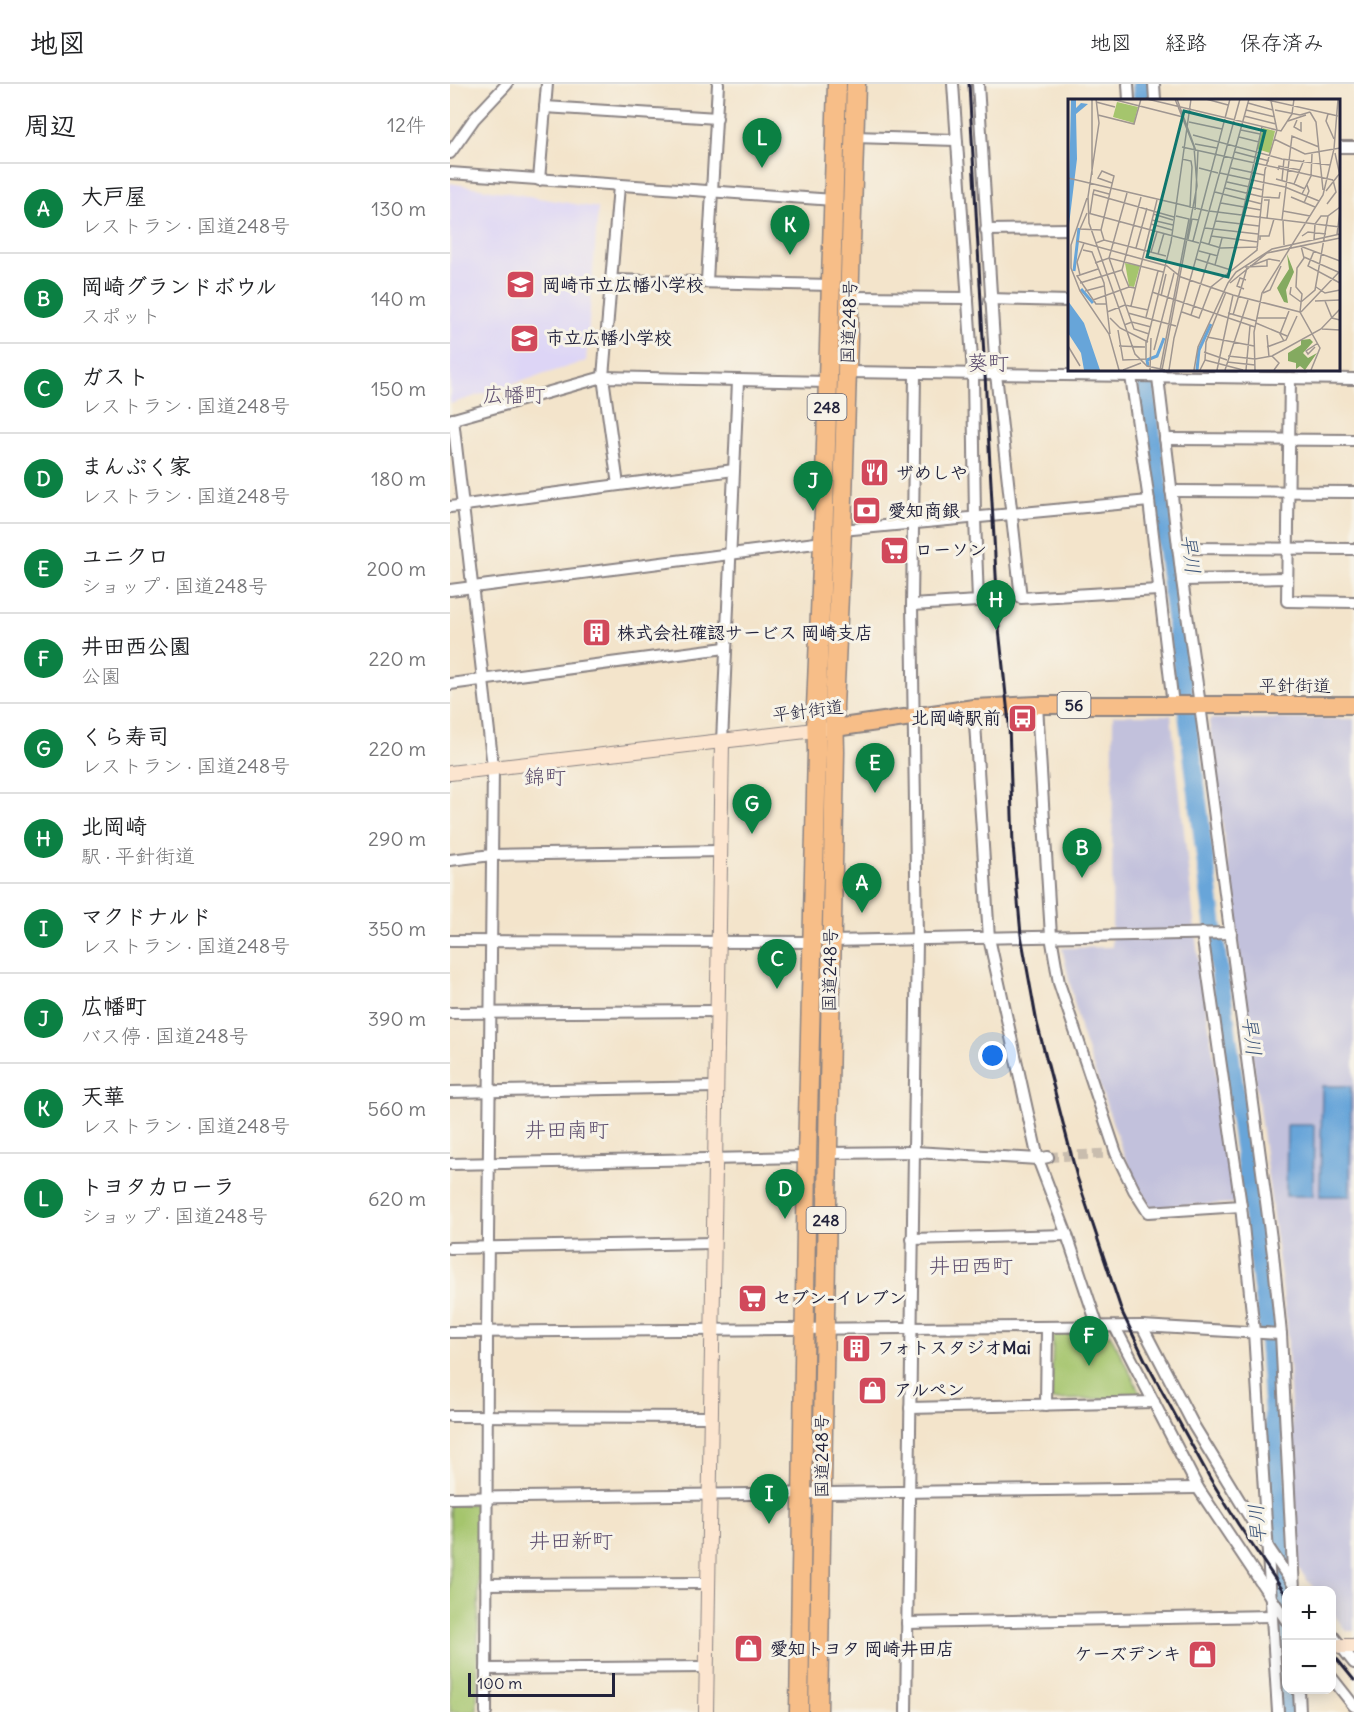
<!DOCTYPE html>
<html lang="ja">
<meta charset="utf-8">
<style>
:root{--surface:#fff;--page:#f2f2f2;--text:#202124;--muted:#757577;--line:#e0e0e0;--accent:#0b8043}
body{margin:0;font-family:Delius,"Klee One",sans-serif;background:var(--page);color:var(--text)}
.controls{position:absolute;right:18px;bottom:18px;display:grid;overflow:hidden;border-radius:12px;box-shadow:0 3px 15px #0003}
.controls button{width:54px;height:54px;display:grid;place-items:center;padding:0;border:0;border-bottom:2px solid var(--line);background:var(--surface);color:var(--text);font:30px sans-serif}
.scale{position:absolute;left:18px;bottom:15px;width:147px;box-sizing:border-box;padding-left:6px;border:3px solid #22223b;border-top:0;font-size:16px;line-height:21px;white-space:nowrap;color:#22223b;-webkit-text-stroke:4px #f7f3e8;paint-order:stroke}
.you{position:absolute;left:543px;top:972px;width:21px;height:21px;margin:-15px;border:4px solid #fff;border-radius:50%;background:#1a73e8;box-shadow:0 0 0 9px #1a73e833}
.badge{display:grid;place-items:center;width:39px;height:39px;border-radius:50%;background:var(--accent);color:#fff;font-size:20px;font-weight:700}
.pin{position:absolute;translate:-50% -50px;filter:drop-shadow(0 2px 3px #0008)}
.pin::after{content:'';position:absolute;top:32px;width:21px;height:18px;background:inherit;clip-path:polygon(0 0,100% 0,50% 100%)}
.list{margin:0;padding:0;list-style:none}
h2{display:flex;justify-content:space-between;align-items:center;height:78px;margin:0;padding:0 24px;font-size:26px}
h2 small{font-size:20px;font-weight:400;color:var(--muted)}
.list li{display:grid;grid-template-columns:39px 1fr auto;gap:18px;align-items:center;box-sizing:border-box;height:90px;padding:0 24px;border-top:2px solid var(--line)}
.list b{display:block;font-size:22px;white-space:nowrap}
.list p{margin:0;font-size:20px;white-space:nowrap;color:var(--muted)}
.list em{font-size:20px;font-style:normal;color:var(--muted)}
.map{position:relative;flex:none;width:904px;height:1628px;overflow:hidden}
header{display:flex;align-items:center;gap:36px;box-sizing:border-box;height:84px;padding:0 30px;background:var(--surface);border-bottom:2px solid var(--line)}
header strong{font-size:28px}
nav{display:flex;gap:33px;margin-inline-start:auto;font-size:21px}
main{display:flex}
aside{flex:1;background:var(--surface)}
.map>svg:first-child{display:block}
.built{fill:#ddd5f6}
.industrial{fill:#c2c1dc}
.green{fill:#a5c56d;stroke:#647454;stroke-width:1.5}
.water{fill:#67a5d9;stroke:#44648a;stroke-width:1.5}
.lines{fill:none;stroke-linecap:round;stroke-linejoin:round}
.river{stroke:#67a5d9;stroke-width:18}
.street-tunnel{stroke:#c9bdae;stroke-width:10;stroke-dasharray:10 5;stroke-linecap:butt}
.street-casing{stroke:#8a8383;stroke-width:14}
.secondary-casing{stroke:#8a8383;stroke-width:16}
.primary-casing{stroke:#8a8383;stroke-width:20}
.highway-casing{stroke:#8a8383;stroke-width:21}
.street{stroke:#fff;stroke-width:10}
.secondary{stroke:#fce5cf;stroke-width:14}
.primary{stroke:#f7be88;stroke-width:16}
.highway{stroke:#f7be88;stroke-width:18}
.rail{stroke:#22223b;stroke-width:3}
.labels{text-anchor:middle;stroke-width:6;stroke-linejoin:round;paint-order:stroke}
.shield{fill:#f7f3e8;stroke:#62616f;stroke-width:1.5}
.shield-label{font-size:16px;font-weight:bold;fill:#22223b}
.poi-label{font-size:18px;font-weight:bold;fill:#22223b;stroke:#f7f3e8;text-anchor:start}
.street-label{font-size:18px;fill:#22223b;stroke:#f7f3e8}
.water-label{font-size:20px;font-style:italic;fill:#3e567a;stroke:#f7f3e8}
.quarter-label{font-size:21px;fill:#5d4e6e;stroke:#f7f3e8}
.inset-river{fill:none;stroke:#67a5d9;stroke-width:3}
.inset-road{fill:none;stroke:#9f9691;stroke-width:1.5}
.view{fill:#0f766e;fill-opacity:0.15;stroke:#0f766e;stroke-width:3}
.inset-edge{fill:none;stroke:#22223b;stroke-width:3}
</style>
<header>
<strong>地図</strong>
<nav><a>地図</a><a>経路</a><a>保存済み</a></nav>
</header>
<main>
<aside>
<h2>周辺<small>12件</small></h2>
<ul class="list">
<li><span class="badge">A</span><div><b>大戸屋</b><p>レストラン · 国道248号</p></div><em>130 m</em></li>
<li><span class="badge">B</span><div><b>岡崎グランドボウル</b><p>スポット</p></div><em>140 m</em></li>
<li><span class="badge">C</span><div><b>ガスト</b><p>レストラン · 国道248号</p></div><em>150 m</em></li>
<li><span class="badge">D</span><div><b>まんぷく家</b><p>レストラン · 国道248号</p></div><em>180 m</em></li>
<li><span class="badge">E</span><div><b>ユニクロ</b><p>ショップ · 国道248号</p></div><em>200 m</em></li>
<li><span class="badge">F</span><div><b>井田西公園</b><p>公園</p></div><em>220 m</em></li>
<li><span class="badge">G</span><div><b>くら寿司</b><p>レストラン · 国道248号</p></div><em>220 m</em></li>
<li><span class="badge">H</span><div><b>北岡崎</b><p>駅 · 平針街道</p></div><em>290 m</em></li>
<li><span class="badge">I</span><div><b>マクドナルド</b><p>レストラン · 国道248号</p></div><em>350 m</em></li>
<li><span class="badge">J</span><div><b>広幡町</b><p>バス停 · 国道248号</p></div><em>390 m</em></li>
<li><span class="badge">K</span><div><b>天華</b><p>レストラン · 国道248号</p></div><em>560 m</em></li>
<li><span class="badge">L</span><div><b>トヨタカローラ</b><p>ショップ · 国道248号</p></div><em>620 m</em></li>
</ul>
</aside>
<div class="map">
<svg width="904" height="1628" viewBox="0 0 904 1628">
<rect width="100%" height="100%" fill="#f7f3e8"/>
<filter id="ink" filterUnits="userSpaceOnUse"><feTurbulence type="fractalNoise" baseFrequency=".0167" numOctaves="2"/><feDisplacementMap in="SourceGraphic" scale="12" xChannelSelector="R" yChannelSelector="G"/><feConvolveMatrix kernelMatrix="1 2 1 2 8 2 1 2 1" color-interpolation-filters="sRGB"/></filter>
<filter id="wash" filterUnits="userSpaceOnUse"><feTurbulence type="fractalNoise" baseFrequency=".008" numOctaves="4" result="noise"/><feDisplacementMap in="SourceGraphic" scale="24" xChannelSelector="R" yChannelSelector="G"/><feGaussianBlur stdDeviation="1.35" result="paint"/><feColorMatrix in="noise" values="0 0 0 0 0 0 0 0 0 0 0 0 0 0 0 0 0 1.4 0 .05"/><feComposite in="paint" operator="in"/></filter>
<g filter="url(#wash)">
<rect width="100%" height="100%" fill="#f3e4cb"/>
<!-- built -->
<polygon class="built" points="0,99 148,124 136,277 0,320"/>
<!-- industrial -->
<g class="industrial">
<polygon points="663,631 721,631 747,864 786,1119 701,1124 687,1101 672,1066 631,948 612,864 662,863"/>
<polygon points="761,635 904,635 904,1547 896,1547 882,1528 882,1506 865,1506 848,1484 837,1240 759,637"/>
</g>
<!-- green -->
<g class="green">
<polygon points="603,1250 660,1250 693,1314 601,1316"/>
<polygon points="0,1420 30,1420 27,1628 0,1628"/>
</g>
<!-- water -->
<g class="water">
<polygon points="872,1002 901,1002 900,1112 870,1112"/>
<polygon points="837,1041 864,1041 863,1112 836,1112"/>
</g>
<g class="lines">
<!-- river -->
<g class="river">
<polyline points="691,0 692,16"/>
<polyline points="694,285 769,885 817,1242 834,1504 836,1628"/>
</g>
</g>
</g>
<g filter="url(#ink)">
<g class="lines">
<!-- street-tunnel -->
<polyline class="street-tunnel" points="598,1073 666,1069"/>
<defs>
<g id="street">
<polyline points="528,0 546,290 571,514 708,506"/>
<polyline points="678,0 679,16"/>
<polyline points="704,0 705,16"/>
<polyline points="95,23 267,34"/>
<polyline points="404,53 506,56"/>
<polyline points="888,63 904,63"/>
<polyline points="0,69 24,35 57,0"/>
<polyline points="0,89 384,116"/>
<polyline points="89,96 97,0"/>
<polyline points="536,146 619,145"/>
<polyline points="160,196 381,201"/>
<polyline points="257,197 268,0"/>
<polyline points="400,213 518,214"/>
<polyline points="540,215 619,217"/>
<polyline points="680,285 699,417 723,621"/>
<polyline points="707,285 732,496 750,621 823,1170 831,1250 844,1506"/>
<polyline points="397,288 904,295"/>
<polyline points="840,294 837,517 904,518"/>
<polyline points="3,335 43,683 37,1248 36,1628"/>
<polyline points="0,336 153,293 378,298"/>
<polyline points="715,355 904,356"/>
<polyline points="168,401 153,293 169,102"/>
<polyline points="721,407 904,408"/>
<polyline points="0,423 284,386"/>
<polyline points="392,446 699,417"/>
<polyline points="728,464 904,465"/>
<polyline points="732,496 837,494"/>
<polyline points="0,506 373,458"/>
<polyline points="462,521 528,517 525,434 523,290 503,0"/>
<polyline points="0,600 275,564"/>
<polyline points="587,621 601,852 609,899 666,1069 684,1106 698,1128 791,1122"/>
<polyline points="524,624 539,854 588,1075 617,1151 648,1243"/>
<polyline points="272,658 288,297"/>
<polyline points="0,776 42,771 270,767"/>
<polyline points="752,849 791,1122 804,1248 828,1628"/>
<polyline points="0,857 361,858"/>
<polyline points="380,857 781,849"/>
<polyline points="0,929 268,927"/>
<polyline points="0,1008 266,1003"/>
<polyline points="378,1069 464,1068 588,1075 598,1073"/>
<polyline points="0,1080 357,1073"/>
<polyline points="462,1155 617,1151"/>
<polyline points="0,1164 264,1159"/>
<polyline points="692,1242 744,1342 816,1460 843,1500"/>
<polyline points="665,1243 748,1404 836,1536"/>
<polyline points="0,1248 692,1242 831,1250"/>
<polyline points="596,1321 597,1244"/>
<polyline points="460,1324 704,1318"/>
<polyline points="0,1332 261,1333"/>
<polyline points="0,1414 748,1404"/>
<polyline points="36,1500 258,1499"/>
<polyline points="457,1539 822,1532"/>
<polyline points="882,1551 904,1579"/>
<polyline points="36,1585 256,1583"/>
<polyline points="882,1594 904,1622"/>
<polyline points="849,1606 850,1628"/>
<polyline points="456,1628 467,855 462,521 465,289"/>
</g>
<g id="secondary">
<polyline points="0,689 373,645"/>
<polyline points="890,1562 904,1562"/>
<polyline points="256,1628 272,658"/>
</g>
<polyline id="primary" points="385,644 524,624 587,621 904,621"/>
<g id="highway">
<polyline points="349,1628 357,1073 367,668 366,623 373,458 387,0"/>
<polyline points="368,1628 385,668 384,622 392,446 406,0"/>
</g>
</defs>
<!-- street casing -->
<use href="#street" class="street-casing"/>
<!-- secondary casing -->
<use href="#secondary" class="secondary-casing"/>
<!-- primary casing -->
<use href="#primary" class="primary-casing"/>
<!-- highway casing -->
<use href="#highway" class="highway-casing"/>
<!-- street -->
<use href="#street" class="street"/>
<!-- secondary -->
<use href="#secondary" class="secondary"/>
<!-- primary -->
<use href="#primary" class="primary"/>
<!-- highway -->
<use href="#highway" class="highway"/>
<!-- rail -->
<g class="rail">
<polyline points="519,0 549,545 559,640 563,761 571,851 587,939 627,1093 672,1228 696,1278 761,1396 788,1440 836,1511"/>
<polyline points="882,1569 904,1596"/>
</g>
</g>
</g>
<!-- icons -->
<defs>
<symbol id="school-square" viewBox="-11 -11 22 22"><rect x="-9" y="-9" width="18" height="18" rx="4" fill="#d1495b" stroke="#f7f3e8"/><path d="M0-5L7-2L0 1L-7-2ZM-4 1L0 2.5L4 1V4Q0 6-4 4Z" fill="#fff"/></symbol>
<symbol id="restaurant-square" viewBox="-11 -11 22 22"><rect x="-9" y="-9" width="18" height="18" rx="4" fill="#d1495b" stroke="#f7f3e8"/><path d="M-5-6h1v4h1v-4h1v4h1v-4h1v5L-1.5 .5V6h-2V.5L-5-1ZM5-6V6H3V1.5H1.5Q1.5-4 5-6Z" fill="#fff"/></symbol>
<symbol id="bank-square" viewBox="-11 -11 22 22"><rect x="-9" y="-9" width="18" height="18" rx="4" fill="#d1495b" stroke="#f7f3e8"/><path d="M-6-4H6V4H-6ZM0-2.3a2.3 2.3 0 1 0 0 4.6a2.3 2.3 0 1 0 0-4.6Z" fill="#fff"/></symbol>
<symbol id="supermarket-square" viewBox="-11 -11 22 22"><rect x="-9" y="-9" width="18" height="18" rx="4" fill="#d1495b" stroke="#f7f3e8"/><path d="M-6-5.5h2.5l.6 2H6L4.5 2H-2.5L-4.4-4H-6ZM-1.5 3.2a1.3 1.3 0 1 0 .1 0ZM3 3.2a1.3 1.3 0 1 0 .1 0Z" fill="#fff"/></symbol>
<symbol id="building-square" viewBox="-11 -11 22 22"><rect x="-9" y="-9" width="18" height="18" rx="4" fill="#d1495b" stroke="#f7f3e8"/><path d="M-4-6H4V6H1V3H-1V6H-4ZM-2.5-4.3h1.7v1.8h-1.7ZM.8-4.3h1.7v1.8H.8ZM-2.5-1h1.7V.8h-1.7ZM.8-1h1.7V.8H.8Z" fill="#fff"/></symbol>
<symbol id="bus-square" viewBox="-11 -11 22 22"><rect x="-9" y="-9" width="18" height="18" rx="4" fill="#d1495b" stroke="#f7f3e8"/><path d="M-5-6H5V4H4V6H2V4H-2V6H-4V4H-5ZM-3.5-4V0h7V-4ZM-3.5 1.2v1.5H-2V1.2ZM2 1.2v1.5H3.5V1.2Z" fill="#fff"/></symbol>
<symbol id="shop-square" viewBox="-11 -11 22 22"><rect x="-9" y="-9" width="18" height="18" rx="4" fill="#d1495b" stroke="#f7f3e8"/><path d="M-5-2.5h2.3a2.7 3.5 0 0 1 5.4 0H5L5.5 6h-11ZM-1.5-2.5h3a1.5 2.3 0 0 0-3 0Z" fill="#fff"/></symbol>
</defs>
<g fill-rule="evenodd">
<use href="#school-square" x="54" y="184" width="33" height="33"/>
<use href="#school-square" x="58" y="238" width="33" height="33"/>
<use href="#restaurant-square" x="408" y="372" width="33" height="33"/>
<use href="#bank-square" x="400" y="410" width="33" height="33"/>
<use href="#supermarket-square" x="428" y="450" width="33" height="33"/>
<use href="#building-square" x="130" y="532" width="33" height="33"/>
<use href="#bus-square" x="556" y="618" width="33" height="33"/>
<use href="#supermarket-square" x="286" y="1198" width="33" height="33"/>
<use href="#building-square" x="390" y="1248" width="33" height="33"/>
<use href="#shop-square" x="406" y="1290" width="33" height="33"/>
<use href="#shop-square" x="282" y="1548" width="33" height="33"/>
<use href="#shop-square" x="736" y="1554" width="33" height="33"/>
</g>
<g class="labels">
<!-- shield labels -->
<g class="shield">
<rect x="357.5" y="310" width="39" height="26" rx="4.5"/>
<rect x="607.5" y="608" width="33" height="26" rx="4.5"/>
<rect x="356.5" y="1123" width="39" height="26" rx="4.5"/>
</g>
<g class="shield-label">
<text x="377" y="329">248</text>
<text x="624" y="627">56</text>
<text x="376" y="1142">248</text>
</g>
<!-- poi labels -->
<g class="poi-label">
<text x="92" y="207">岡崎市立広幡小学校</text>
<text x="96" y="260">市立広幡小学校</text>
<text x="446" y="395">ザめしや</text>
<text x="438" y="433">愛知商銀</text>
<text x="465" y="472">ローソン</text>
<text x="167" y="555">株式会社確認サービス 岡崎支店</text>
<text x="551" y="640" text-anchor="end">北岡崎駅前</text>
<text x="323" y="1220">セブン-イレブン</text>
<text x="427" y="1270">フォトスタジオMai</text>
<text x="444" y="1312">アルペン</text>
<text x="320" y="1571">愛知トヨタ 岡崎井田店</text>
<text x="731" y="1576" text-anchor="end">ケーズデンキ</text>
</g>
<!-- street labels -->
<g class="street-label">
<text transform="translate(399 238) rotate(-88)" y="6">国道248号</text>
<text x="845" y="608">平針街道</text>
<text transform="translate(358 627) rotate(-7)" y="6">平針街道</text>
<text transform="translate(380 886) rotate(-89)" y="6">国道248号</text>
<text transform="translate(372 1372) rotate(-90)" y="6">国道248号</text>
</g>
<!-- water labels -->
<g class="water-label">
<text transform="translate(741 470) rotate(83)" y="7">早川</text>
<text transform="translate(802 952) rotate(83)" y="7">早川</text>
<text transform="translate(807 1440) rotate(-94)" y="7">早川</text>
</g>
<!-- quarter labels -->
<g class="quarter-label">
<text x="538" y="286">葵町</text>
<text x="64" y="318">広幡町</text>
<text x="95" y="700">錦町</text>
<text x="117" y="1053">井田南町</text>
<text x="521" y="1189">井田西町</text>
<text x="121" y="1464">井田新町</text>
</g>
</g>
<!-- overview -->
<g transform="translate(618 15)">
<rect width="272" height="272" fill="#f3e4cb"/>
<path d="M49,3l21,5 -4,16 -21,-6zM195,29l12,3 -5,22 -13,-4zM57,164l15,3 -6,21 -5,-1z" fill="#a5c56d"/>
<path d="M219,155l7,18 -8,18 2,13 -4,-1 -7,-14 12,-19zM242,240l3,3 -10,11 5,5 9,-5 -12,17 -5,-4 -4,3v-6l-8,-2v-8l13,-8v-5z" fill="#84aa60"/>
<path d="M3,0h5v9l5,-5 7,1 -12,10 1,45 -9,74zM0,202l16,22 16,47h-16l-3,-17 -13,-20z" fill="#67a5d9"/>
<path class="inset-river" d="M6,172l5,-43M13,190l12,14M80,267l-1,-6 10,-4 7,-18M129,271l2,-20 12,-26"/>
<path class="inset-road" d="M28,0l3,24 -11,74 1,26 46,131 12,12 18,4M44,0l71,18M79,0l134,32 11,-17 2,-15M109,0l19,52M138,0l22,6M195,0l75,17M28,3l19,5M180,4l25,7M178,11l29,7M207,11l25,5 10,-3M242,13l6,10 7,68M260,15l-2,7 8,18M30,16l36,9 7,-25M176,17l32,8M229,21l-3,7 7,4v-9M220,22l18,-6M121,23l33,7M173,31l19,4M125,36l89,24 48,6M171,38l20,5M206,40l31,15 35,-6M127,45l22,4M114,48l151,33M167,53l34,9M267,54l5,23M114,60l9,2 1,6 -2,41M236,61l-10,24 11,5M131,69l19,5M163,69l33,7M210,71l1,-4 21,4M152,74l65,14 34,14M24,76v-76M0,79l140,33M208,80l18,5M214,81l2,-21M159,83l36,8M157,89l38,9 16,1 1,-6M258,92l14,-18M147,93l47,12M59,94l-18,65 25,71 15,5M25,95l1,-4 15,4M234,95l9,-18 1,-22M223,98l24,10M19,99l-16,47v23l9,23 29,43 10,36M196,101h5l-2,18M153,104l40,7M236,104l5,-12 -2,-6M259,105l9,-12 -3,-12M127,111l3,-59M141,112l131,16M215,112l27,5M19,114l-7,16 21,1M20,114l111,30M22,115l3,-20 81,23M85,115l20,6M192,119l5,-48 12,-40 -6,-29M84,121l21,5M214,121l10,-84 27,11M215,121l1,25M148,122l43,5M83,125l21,6M137,129l53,6M269,135l3,-23M143,137l47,6M234,137l6,-4 18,2M120,140l4,-20 7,1M36,141l-3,-10 13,-54 -12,-5 -4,7 14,5M192,141v-4h9l5,-17M246,141l1,-16 6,-8h7M9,142l90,25 14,11 52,18 67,17M125,142l37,-142M133,143l20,6 37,-1M28,144l8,-3 62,16M141,145l40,-145M232,147l40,15M233,147l3,12 -7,10 -1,19 6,7 -2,18 20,36 -9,22M167,148l27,-120M68,149l11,-40M15,151l9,2 12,31 6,51M131,152l19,5M246,152l-6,15 32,17M83,153l6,-20M90,155l6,-21M236,158l34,15M128,160l35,11M27,164l14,-5 54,14M147,166l7,-27M182,167l19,-7 11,2M177,168l22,-1v-6M30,170l-21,7 19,28h10M12,176l-3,-13 7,-19M12,184l42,-13M162,184l37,-30 73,-15M61,188l-7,-17 19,-73M223,188l-1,7 11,8M248,188l9,6 15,-3M176,190l-7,-3 3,-8 6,2M17,192l19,-5M84,193l103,35M195,194l7,-3 11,-24M93,197l5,-22M25,201l36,-13 6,1M247,202l25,-1M257,202l7,17 8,2M233,203l14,-12 13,-74 12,-9M63,207l26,-106M39,213l18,-7 23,5M114,213l17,6 12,-31 46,-37 3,-32M233,213l39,-41M60,214l48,13M160,214l28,8M123,216l19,-61M165,216l14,-47M78,218l12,-46M42,219l10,10 28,14M189,219h30M188,224l31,13M56,226l8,-3 19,5M254,230l18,1M50,231l5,30 23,-1v-18M199,236l2,22M139,238l47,9M79,242l24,-99 20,-143M216,242l-4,-7 9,-23M0,247l12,20M51,247l26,1M199,248l19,-7 11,-24M247,248l-7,7 -2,-3 12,-8M86,251l20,-77M136,253l23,8M160,257l27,3 17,-3 49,-27 19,-20M204,257l7,7 -5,7M137,261l38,10M159,263l28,3M55,271l18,-7M82,271l1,-32M92,271l29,-151 -13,-3M94,271l35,-184 -3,-39 -19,-48M101,271l5,-32 66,-239M126,271l4,-23 30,-64 8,-11 36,-23 68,-15M132,271l5,-10 1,-18 20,-50M149,271l16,-75M157,271l23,-70M178,271l4,-44M187,271l-1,-38 8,-39 61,-98 11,-46 4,-50"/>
<path class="view" d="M116,12l81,20 -37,146 -81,-20z"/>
<rect width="272" height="272" class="inset-edge"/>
</g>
</svg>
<div class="controls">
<button>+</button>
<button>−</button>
</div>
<div class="scale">100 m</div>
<div class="you"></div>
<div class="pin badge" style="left:412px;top:829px">A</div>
<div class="pin badge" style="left:632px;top:794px">B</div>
<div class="pin badge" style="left:327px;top:905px">C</div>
<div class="pin badge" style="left:335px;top:1135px">D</div>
<div class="pin badge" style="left:425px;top:709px">E</div>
<div class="pin badge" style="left:639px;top:1282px">F</div>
<div class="pin badge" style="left:302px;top:750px">G</div>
<div class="pin badge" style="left:546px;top:546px">H</div>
<div class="pin badge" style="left:319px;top:1440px">I</div>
<div class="pin badge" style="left:363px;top:427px">J</div>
<div class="pin badge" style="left:340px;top:171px">K</div>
<div class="pin badge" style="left:312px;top:84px">L</div>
</div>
</main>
